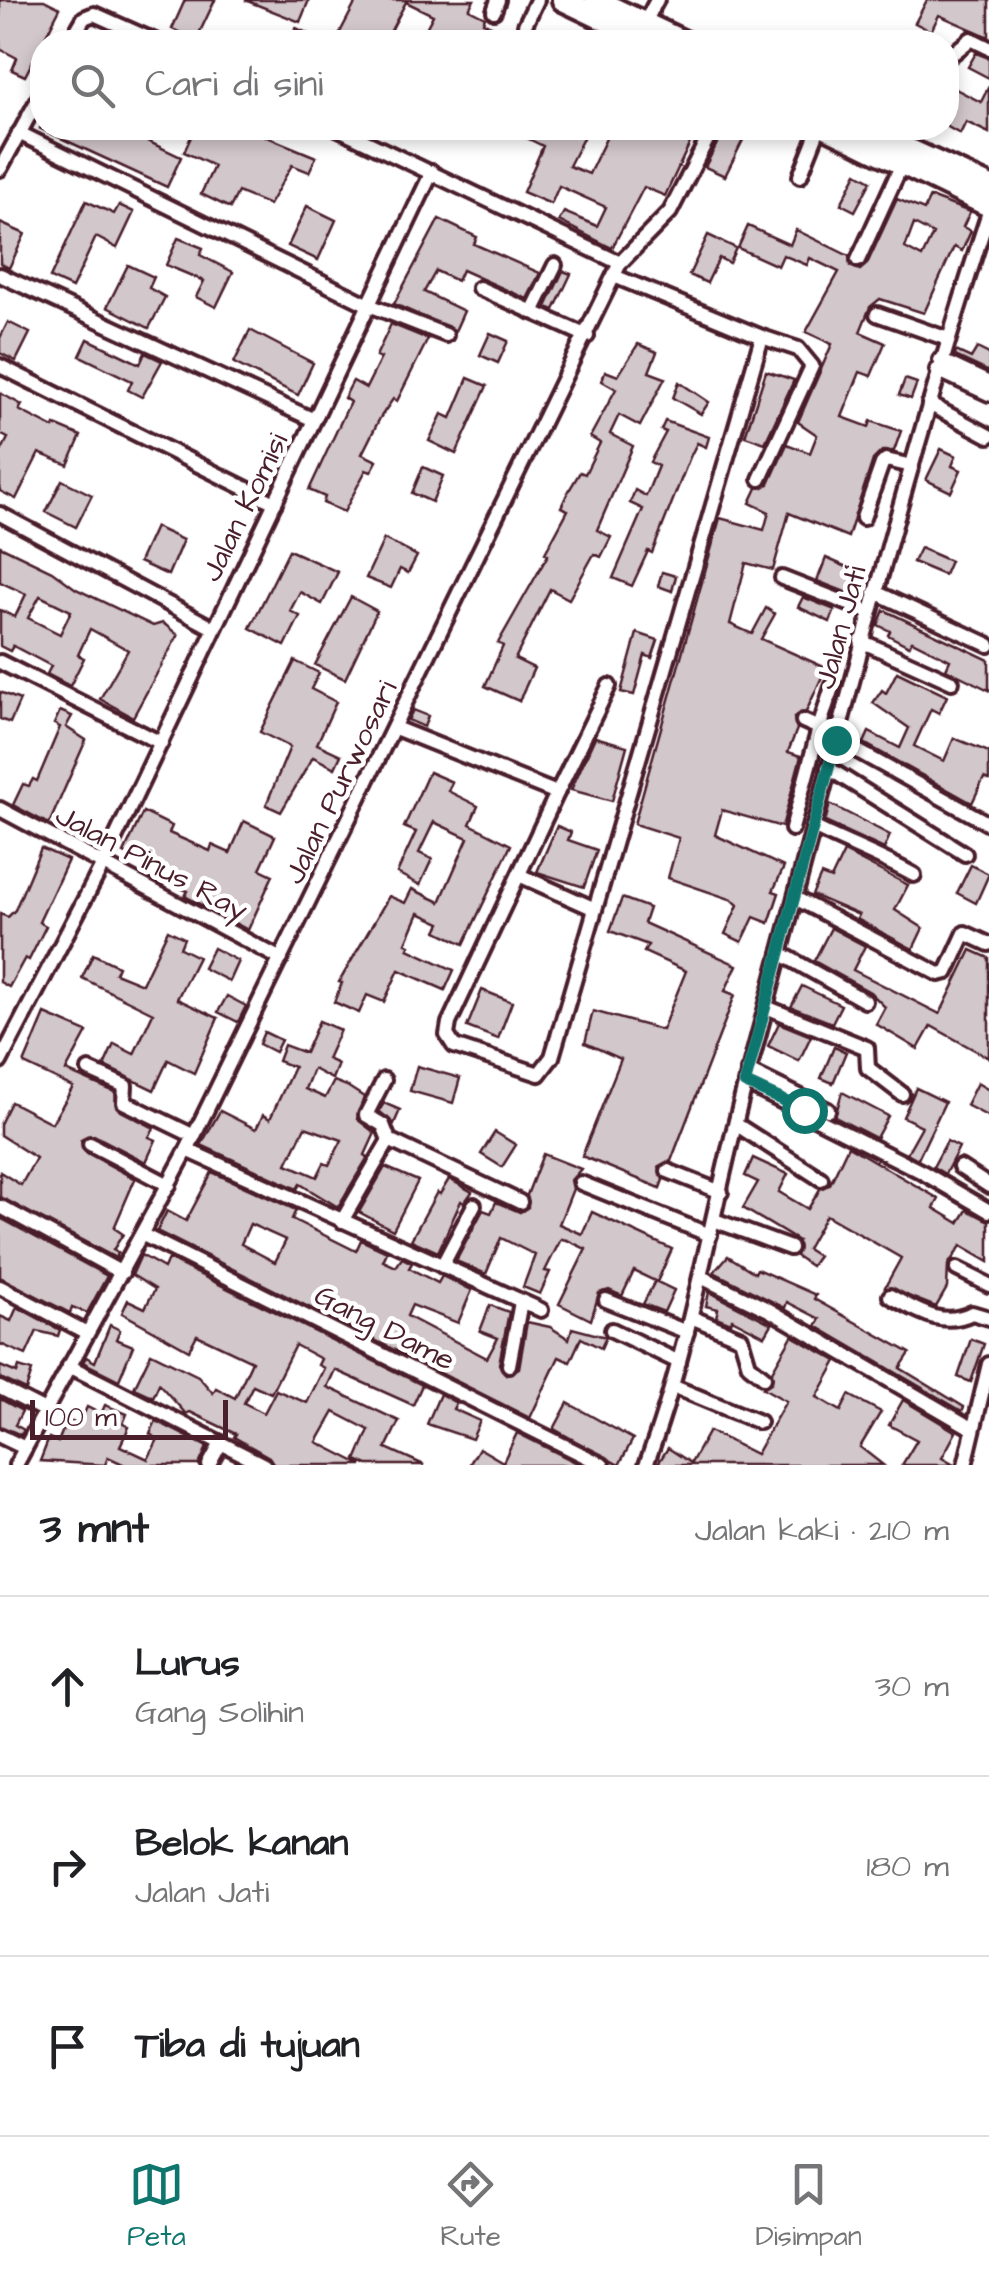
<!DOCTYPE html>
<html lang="id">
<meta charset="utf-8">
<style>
:root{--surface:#fff;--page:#f6f6f6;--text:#202124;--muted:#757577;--line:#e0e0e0;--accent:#0f766e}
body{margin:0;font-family:"Architects Daughter",sans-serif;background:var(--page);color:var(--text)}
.scale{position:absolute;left:30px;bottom:25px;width:198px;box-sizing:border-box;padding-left:10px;border:5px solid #4a1f2b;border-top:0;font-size:28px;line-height:35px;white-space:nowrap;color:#4a1f2b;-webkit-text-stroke:8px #fff;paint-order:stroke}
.stop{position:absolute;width:30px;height:30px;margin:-22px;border:8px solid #0f766e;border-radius:50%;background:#fff}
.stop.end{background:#0f766e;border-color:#fff;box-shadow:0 2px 10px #0008}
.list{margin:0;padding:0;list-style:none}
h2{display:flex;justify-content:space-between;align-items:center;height:130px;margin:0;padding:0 40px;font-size:42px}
h2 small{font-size:32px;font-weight:400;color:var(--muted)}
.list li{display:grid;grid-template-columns:65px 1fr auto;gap:30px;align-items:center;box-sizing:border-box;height:180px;padding:0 40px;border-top:2px solid var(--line)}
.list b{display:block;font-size:38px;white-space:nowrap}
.list p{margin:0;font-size:32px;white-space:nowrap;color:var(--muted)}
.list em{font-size:32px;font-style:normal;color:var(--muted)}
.icon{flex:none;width:55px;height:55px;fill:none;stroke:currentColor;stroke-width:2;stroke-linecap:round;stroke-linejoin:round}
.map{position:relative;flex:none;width:989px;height:1465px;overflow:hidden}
.search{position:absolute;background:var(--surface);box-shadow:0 5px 15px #0003;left:30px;right:30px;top:30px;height:110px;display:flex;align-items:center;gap:25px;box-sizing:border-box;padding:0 35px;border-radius:40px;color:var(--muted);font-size:38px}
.sheet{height:670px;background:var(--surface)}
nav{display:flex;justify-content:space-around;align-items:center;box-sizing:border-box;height:140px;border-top:2px solid var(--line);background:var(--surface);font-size:28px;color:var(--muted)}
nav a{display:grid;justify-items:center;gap:5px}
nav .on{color:var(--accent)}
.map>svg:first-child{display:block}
.building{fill:#d2c7cb;stroke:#4a1f2b;stroke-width:2.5;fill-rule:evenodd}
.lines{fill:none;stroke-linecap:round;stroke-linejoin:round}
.minor-casing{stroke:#4a1f2b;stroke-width:20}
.highway-casing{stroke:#4a1f2b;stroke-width:28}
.minor{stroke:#fff;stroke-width:12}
.highway{stroke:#fff;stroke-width:20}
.route{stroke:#0f766e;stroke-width:12}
.labels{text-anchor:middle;stroke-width:9;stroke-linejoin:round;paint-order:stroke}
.street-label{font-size:30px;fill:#4a1f2b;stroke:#fff}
</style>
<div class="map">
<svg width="989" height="1465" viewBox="0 0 989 1465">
<rect width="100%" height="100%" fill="#fff"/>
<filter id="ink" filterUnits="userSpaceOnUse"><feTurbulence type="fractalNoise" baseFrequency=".01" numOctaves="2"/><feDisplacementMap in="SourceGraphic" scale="20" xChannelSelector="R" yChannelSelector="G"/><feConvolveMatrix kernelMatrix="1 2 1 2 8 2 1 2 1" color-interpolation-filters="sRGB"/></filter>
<g filter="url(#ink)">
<!-- building -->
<g class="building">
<polygon points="0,0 44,0 60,8 25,76 12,70 17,58 0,49"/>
<polygon points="185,0 215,0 196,40 172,29"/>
<polygon points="245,0 309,0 300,22"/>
<polygon points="357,0 474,0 469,9 485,17 483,22 523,42 419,42 433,15 406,2 385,42 335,42"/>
<polygon points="927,0 989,0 989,37 939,15 931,31 915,23"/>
<polygon points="296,28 326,42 289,42"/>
<polygon points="976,53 989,58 989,78 968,67"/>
<polygon points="946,84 981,102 989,86 989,133 966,122 960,134 946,126"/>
<polygon points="39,128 83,131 85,128 140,128 151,133 147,141 181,157 167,187"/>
<polygon points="195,128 269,128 265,136 316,157 309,172 292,165 269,205 238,192 230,208 201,194 214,166 184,152"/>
<polygon points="506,128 588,128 569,166 589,174 611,128 697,128 665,196 644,187 612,248 559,221 564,212 597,226 606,207 559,186 551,204 523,192 543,146"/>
<polygon points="725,128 749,128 725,176 705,167"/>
<polygon points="857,173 871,181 855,211 841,204"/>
<path d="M930,197l40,15 -7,15 8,4 -9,20 -8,-4 -30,66 -44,-14 -10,8 -10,25 25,11 -14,33 -11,-4 -18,45 27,10 2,-6 30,10 -7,20h-12l-9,9 -25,77 -59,-24 -16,57 -27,-7 -16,61 22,10 14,-26 9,6 -14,25 65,29 -20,44 -12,6 3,11 -9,23 13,4 -19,71 -60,-17 -7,25 69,32 -11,24 6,2 -10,30 -15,-6 -12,25 -17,-8 13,-29 -5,-5 -65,-22 11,-40 -45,-14 86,-306 44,12 5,-18 -19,-9 7,-15 12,-4 18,-40 23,9 7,-18 -19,-13 34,-78 -26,-12 33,-60 -29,-14 -3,7 -24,-10 -5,11 -40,-18 10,-22 42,19 6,-15 53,26 1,10 10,4 7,-6 30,-65 27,11zM914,224l19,10 -11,23 -17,-9z"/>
<polygon points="86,201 114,214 119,205 134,212 117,248 96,237 72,288 50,278"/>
<polygon points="307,206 336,220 318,260 288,246"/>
<polygon points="439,219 477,237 474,244 540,273 527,299 462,270 457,281 436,271 424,292 464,311 455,331 394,304"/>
<polygon points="0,223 25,234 9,268 0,263"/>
<polygon points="708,235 736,248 729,263 719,258 707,283 689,275"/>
<polygon points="178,238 203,248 200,255 233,272 216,307 196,297 204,281 166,265"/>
<polygon points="128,265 154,277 149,288 165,297 149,328 107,307"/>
<polygon points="563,271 571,274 554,310 546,307"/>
<polygon points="8,322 30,333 16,361 0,353 0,338"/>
<polygon points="391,324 428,339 397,401 393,399 380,418 362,454 377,461 371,472 366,470 344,512 323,503 325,497 309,490 350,402 344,398 353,381 366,388 381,358 376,356"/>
<polygon points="250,330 313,363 298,395 234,363"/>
<polygon points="490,333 508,341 498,363 480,355"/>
<polygon points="88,339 140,364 145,353 162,361 142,397 128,390 132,381 80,356"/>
<polygon points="638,344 657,352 649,372 665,378 640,426 619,415 610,434 633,446 597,530 611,537 601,557 594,554 569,599 550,589 515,659 534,668 519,701 485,686 503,646 498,643 548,555 545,553 568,510 561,507 568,492 580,472 585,474 600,443 590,437 616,389 602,381 605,371 618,376"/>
<polygon points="977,348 989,354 989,372 955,356 956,351 971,358"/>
<polygon points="766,371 794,380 765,443 745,436"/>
<polygon points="468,378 487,386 456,454 429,441 442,414 451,418"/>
<polygon points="905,379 917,383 911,399 899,395"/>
<polygon points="679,382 709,402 701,414 673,398"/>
<polygon points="0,393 22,405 19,410 54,428 55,425 81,436 68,465 39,453 16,499 0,491 0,454 8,438 0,434"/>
<polygon points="665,421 709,437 706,447 697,443 690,457 652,553 648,551 632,586 613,578 643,509 630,503 635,490 646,496 658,466 650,462 666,432 661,430"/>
<polygon points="941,449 956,456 952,466 961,470 951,492 926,480"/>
<polygon points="423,467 443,476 432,502 412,493"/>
<polygon points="62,480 92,495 76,527 46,512"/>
<polygon points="155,527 183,540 168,575 139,562"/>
<polygon points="384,539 417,556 408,573 400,569 391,588 366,578"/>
<path d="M0,546l52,25 24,18 77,37 10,-3 15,12 -45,82 -33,-18 28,-49 -38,-21 -12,26 6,3 -14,28 -23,-12 4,-8 -38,-20 -3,5 -10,-5v-36l15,7 11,-23 -26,-12zM40,596l31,15 -11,23 -32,-16z"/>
<polygon points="920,548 950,561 944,575 913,562"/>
<polygon points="289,550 338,572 322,604 300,592 290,611 300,616 285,646 250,628"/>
<polygon points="826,558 856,571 850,584 861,589 858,597 817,581"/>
<polygon points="662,572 676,576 672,591 658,586"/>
<polygon points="351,597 377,611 345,679 315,665"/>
<polygon points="803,597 835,610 830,622 798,607"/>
<polygon points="884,610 989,660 989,690 946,669 950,660 912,641 909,646 888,635 890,631 878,625"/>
<polygon points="637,633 658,640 652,658 645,655 634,695 621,692"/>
<polygon points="295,661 319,673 311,689 336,702 317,744 341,755 335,768 313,757 281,812 266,805 290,747 260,732"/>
<polygon points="897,672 947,696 939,713 931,709 914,746 944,761 954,738 989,752 989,780 984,778 972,803 864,743 869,732 900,748 909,728 873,703 882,690 886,693"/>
<polygon points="0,692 20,700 10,723 0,719"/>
<polygon points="413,710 428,716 424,727 408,720"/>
<polygon points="60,711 72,716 66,727 86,740 49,824 13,805 23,784 29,786 33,779 37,781 60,727 54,724"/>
<polygon points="595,737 627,746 612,801 571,790"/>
<polygon points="429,772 452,782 448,791 478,806 470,824 511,845 464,944 437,931 441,923 419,913 406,943 410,945 408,949 454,970 445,990 399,970 384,1002 367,995 359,1013 334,1002 342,983 339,982 389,896 405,903 412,889 440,902 468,838 434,822 419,853 432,859 420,885 397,873 416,832 404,827"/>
<polygon points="830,804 890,835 884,849 825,822"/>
<polygon points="143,812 172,826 169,833 210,851 212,845 230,853 244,821 275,836 260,869 273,875 248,930 185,896 188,891 163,881 143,869 145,863 124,853"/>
<polygon points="557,826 571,832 568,840 597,850 584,887 537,872"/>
<polygon points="41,848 68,860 39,922 46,926 29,960 25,958 9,987 0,982 0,914 8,917 15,910"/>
<polygon points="844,852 908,885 895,910 923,928 913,949 857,919 859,915 812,895 821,875 831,879"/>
<polygon points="971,865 989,874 976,903 957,893"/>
<polygon points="622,898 649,908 644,923 737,965 725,991 735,995 671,1161 659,1166 663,1180 660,1188 582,1156 621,1059 585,1043 593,1011 662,1030 686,971 644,952 648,945 610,931"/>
<polygon points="831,928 865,946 853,970 940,1014 971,950 989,958 989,1058 931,1026 918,1049 876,1024 885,1007 870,992 814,961"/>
<polygon points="168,930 184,938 180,948 198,957 177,999 218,1018 194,1073 168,1060 154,1090 104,1066 114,1044 134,1054 153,1013 82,978 93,954 118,966 115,973 142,984"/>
<polygon points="213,948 238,961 229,981 203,968"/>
<polygon points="802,986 841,1005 832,1023 791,1007"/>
<polygon points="482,990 512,1002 498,1039 467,1027"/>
<polygon points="227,996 246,1006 238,1022 218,1012"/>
<polygon points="45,1014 87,1032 66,1071 115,1092 119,1110 154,1128 149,1137 156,1140 146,1162 94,1135 81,1140 85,1152 135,1179 114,1228 123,1234 113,1250 118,1253 116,1258 0,1197 0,1172 21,1185 36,1158 0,1135 0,1124 11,1102 52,1123 73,1087 24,1064"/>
<path d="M319,1021l21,9 -13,29 11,5 -6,15 -19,-10 -8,20 20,9 9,-17 13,5 17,11 -7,22 18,14 -10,22 3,2 -30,50 -38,-23 -3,5 -96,-44 19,-34 36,18 7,-14 7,4 24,-52 -16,-6 6,-16 21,8zM305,1127l37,13 -13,25 -5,-2 -7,14 -30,-13z"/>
<polygon points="779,1023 811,1036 799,1061 768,1046"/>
<polygon points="264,1032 281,1040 275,1052 259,1044"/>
<polygon points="834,1047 846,1052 833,1083 821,1078"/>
<polygon points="417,1066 460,1078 453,1103 410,1091"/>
<polygon points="977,1083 989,1090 989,1117 966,1105"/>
<polygon points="916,1088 945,1102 918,1159 907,1153 922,1126 903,1117"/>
<polygon points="842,1092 888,1116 876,1138 835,1117"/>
<polygon points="384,1103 400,1110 394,1124 379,1111"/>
<polygon points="495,1132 516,1145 502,1167 481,1154"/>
<polygon points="947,1141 959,1147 945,1174 933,1167"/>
<polygon points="848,1146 939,1199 934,1208 959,1223 967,1210 989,1221 989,1262 961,1246 948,1265 947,1288 936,1307 885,1287 901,1258 826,1215 807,1249 818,1256 811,1266 796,1256 798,1241 743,1208 758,1182 745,1176 753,1158 788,1174 779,1192 808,1209 820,1189 830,1184"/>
<polygon points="543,1154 581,1169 571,1180 573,1189 559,1224 582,1234 592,1212 672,1249 657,1282 674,1290 664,1312 643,1304 655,1281 634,1271 622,1296 609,1290 599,1293 591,1320 559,1304 586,1249 567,1240 561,1239 545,1271 550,1272 540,1294 523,1287 535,1255 501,1238 486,1274 456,1261 483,1210 491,1213 496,1202 520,1212 528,1207 527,1195"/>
<polygon points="385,1167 418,1181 393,1230 359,1212"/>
<path d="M212,1172l84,38 -4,9 64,32 5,-11 26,12 -4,9 13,6 6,-9 10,5 -3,5 29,15 4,-7 30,14 -14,33 -46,-18 -5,11 80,42 11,-20 -18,-7 10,-26 19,7 -10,52 7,11 13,-7 8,-46 23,5 19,12 3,-11 34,9 -5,11 -20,-10 -11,24 -11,-5 -29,61 -373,-187 10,-20 19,10zM250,1224l36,16 -11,22 -34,-18z"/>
<polygon points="449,1179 472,1192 464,1203 461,1201 438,1252 411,1240 437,1192 440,1194"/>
<polygon points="0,1218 107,1276 87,1313 72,1307 70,1313 0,1277"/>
<path d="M141,1255l23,13 4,-9 254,126 -9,20 -78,-35 -8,17 72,34 -13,27 38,17h-56l-12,-5 13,-30 -35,-18 -17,30 45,23h-88l-5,-8 -35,-20 2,-3 -46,-22 -4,2 -27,-30 -6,13 -19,-9 17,-35 47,23 15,17 3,-5 19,10 17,-37 -55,-26 -8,15 -67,-37 6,-13 17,8 10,-19 -23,-14zM295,1345l26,14 -3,6 6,3 -17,35 -31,-13 -12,23 -20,-10 9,-18 18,8z"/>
<polygon points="728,1256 755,1273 757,1269 816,1295 814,1299 910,1353 900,1368 964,1407 962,1411 816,1326 820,1319 787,1302 785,1308 714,1272"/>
<polygon points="709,1292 772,1324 765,1336 732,1319 731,1323 716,1317 718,1309 706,1306"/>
<polygon points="17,1307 60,1330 58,1336 37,1331 26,1355 0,1344 0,1316 11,1321"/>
<polygon points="110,1325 120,1330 116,1339 133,1346 119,1380 83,1362 86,1357 95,1362"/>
<polygon points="792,1336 837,1361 817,1397 841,1411 849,1395 881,1412 860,1447 883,1465 657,1465 668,1448 691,1463 709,1431 756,1454 786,1401 763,1388 772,1382 772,1371"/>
<polygon points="971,1339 984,1344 971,1382 958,1377"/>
<polygon points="0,1366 17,1373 19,1367 32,1371 26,1390 0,1378"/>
<polygon points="440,1394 456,1403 453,1409 480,1421 472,1439 427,1424"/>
<polygon points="0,1399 22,1411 15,1425 24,1430 21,1435 0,1426"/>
<polygon points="903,1400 956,1432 942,1458 954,1465 902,1465 917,1440 889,1425"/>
<polygon points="568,1403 633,1439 619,1465 554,1429"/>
<polygon points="105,1405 127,1414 123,1424 129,1427 120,1446 148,1459 158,1439 150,1434 156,1421 207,1447 199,1465 125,1465 108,1457 105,1465 40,1461 49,1438 58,1442 67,1420 79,1425 87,1407 101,1414"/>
<polygon points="517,1433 581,1465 469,1465 479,1448 503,1462"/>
</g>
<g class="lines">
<defs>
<g id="minor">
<polyline points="494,11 498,0"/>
<polyline points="644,24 657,0"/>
<polyline points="525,25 537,0"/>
<polyline points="70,42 84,18 94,14 157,42"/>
<polyline points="946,59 971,39 989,48"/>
<polyline points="337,128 620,263"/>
<polyline points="19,133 369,305 446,335"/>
<polyline points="0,169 42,92"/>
<polyline points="800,176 819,128"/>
<polyline points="858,260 902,164"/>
<polyline points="0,275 314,420"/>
<polyline points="479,288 587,336"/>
<polyline points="532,312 555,265"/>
<polyline points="877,314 948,339"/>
<polyline points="940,360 989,383"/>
<polyline points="0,366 275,503"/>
<polyline points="937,370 989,394"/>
<polyline points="929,404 989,436"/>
<polyline points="760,479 812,366 798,349 762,337"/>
<polyline points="0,514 213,628"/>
<polyline points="863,518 882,464 886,460 912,466"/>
<polyline points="782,578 869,612"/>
<polyline points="875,592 989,645"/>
<polyline points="861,641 952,682"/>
<polyline points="0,662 161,743"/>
<polyline points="803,721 819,728 833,684"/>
<polyline points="395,728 557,793 449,1023 447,1035 454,1046 539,1074 552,1057 762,337 614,276"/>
<polyline points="836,739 989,824"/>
<polyline points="828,768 965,854"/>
<polyline points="557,793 609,686"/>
<polyline points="0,809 281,959"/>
<path d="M813,827c34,17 67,29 101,48"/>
<polyline points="792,829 819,728 839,729"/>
<polyline points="519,875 595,909"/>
<polyline points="795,898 939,974 947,972 965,933 989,944"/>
<polyline points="780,953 865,1001"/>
<polyline points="766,1007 867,1048 868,1068 902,1094"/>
<polyline points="0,1062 103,864 432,172"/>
<polyline points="89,1070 125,1086 124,1102 194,1136"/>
<polyline points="748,1071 828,1110"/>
<polyline points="384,1080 366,1115 383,1125 389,1140"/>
<polyline points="745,1083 922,1172 989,1211"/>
<polyline points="737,1125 821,1179"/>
<polyline points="90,1144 169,1185"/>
<polyline points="187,1150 541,1310"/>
<polyline points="960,1167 989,1186"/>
<polyline points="668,1171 721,1192"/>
<polyline points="581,1183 710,1235"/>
<polyline points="1,1207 122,1273"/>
<polyline points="714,1220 790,1248"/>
<polyline points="342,1221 389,1140 520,1202"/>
<polyline points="143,1235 603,1465"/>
<polyline points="442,1266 474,1205"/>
<polyline points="957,1269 989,1285"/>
<polyline points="701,1277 769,1310 973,1429"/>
<polyline points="0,1287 87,1333"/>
<path d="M890,1296c28,15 52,32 82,17l17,5"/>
<polyline points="606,1300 687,1332"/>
<polyline points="691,1317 741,1338 749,1365 764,1377"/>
<polyline points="612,1330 679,1362"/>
<polyline points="509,1365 521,1302"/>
<polyline points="69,1366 264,1465"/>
<polyline points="672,1386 759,1422"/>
<polyline points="0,1388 45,1411"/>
<polyline points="0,1436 25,1448"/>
<polyline points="16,1465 187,1150 620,263 670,212 713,128"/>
<polyline points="209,1465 221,1443"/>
<path d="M646,1465c47,-126 66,-259 101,-387 78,-290 149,-581 242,-866"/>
<polyline points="965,1465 989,1364"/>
</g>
<g id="highway">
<polyline points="563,0 651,42"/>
<polyline points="596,0 684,42"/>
<polyline points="828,128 989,206"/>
<polyline points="862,128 989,186"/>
</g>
</defs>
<!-- minor casing -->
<use href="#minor" class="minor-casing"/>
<!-- highway casing -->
<use href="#highway" class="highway-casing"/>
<!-- minor -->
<use href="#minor" class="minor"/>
<!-- highway -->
<use href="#highway" class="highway"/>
</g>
</g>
<g class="lines" filter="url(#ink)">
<!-- route -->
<polyline class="route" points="804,1110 745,1083 836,740"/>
</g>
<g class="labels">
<!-- street labels -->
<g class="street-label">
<text transform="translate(244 507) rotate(-64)" y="10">Jalan Komisi</text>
<text transform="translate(840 627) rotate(-75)" y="10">Jalan Jati</text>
<text transform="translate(340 782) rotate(-64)" y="10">Jalan Purwosari</text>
<text transform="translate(152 862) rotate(28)" y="10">Jalan Pinus Ray</text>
<text transform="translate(385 1327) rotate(27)" y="10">Gang Dame</text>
</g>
</g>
</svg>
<div class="scale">100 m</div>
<div class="stop" style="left:804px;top:1110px"></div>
<div class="stop end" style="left:836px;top:740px"></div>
<div class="search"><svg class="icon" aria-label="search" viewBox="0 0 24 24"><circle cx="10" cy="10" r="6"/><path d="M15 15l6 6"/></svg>Cari di sini</div>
</div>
<section class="sheet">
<h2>3 mnt<small>Jalan kaki · 210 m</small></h2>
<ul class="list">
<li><svg class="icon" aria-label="ahead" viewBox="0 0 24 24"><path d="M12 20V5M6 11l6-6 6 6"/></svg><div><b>Lurus</b><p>Gang Solihin</p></div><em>30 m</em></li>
<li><svg class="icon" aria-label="right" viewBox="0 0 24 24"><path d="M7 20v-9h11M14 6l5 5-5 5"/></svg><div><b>Belok kanan</b><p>Jalan Jati</p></div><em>180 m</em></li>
<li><svg class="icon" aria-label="arrive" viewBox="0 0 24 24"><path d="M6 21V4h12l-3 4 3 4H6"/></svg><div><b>Tiba di tujuan</b></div></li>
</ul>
</section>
<nav>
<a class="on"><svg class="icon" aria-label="map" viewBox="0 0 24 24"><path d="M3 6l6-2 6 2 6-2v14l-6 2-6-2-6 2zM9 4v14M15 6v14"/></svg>Peta</a>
<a><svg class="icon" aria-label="directions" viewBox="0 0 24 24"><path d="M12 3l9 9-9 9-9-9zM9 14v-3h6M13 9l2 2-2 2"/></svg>Rute</a>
<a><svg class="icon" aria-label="saved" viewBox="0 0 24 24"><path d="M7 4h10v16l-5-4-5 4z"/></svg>Disimpan</a>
</nav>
